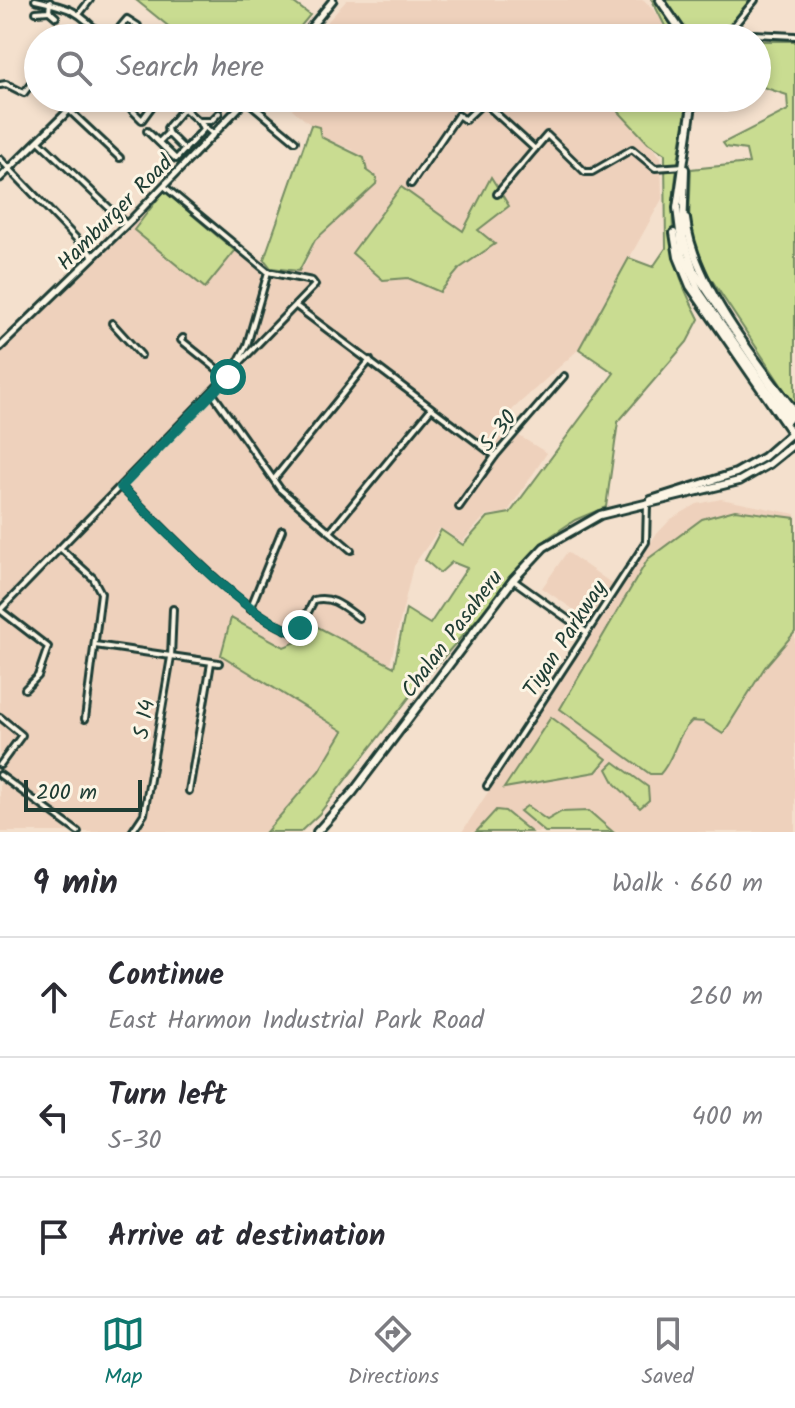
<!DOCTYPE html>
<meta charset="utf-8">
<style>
:root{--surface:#fff;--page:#f7f7f7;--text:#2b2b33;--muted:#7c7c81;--line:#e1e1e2;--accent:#0f766e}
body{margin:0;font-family:Kalam,sans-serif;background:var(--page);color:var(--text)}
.scale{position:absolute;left:24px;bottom:20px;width:118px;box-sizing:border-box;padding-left:8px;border:4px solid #1f3d34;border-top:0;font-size:22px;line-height:28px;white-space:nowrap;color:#1f3d34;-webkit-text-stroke:6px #fcf5e5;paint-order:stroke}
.stop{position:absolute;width:24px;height:24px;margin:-18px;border:6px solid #0f766e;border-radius:50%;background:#fff}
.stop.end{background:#0f766e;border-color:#fff;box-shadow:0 2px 8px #0008}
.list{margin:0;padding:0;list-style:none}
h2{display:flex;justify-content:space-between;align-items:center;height:104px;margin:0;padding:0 32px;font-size:34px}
h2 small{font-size:26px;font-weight:400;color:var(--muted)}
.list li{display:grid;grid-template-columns:52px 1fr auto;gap:24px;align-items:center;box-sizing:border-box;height:120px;padding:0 32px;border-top:2px solid var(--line)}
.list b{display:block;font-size:30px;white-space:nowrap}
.list p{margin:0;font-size:26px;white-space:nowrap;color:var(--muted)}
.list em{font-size:26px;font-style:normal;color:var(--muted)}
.icon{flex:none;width:44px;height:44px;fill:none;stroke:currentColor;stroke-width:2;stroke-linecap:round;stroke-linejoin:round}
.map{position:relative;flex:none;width:795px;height:832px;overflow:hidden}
.search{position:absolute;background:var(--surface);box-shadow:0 4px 12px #0003;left:24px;right:24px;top:24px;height:88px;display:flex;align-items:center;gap:20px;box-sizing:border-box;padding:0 28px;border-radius:44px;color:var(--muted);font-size:30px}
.sheet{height:464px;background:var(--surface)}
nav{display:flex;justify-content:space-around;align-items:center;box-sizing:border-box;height:112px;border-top:2px solid var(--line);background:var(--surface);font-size:22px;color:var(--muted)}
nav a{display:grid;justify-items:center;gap:4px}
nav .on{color:var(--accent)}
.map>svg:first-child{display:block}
.built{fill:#eed1bc}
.green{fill:#c9dc91;stroke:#748c62;stroke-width:2}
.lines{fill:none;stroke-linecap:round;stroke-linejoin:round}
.minor-casing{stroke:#1f3d34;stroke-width:10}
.tertiary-casing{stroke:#1f3d34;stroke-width:11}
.secondary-casing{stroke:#1f3d34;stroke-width:12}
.minor{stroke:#fcf5e5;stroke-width:4}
.tertiary{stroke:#fcf5e5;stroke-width:5}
.secondary{stroke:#fcf5e5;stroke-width:6}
.route{stroke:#0f766e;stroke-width:10}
.labels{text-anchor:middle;stroke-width:6;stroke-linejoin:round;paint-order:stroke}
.street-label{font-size:22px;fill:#1f3d34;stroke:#fcf5e5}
</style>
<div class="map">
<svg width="795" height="832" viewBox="0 0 795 832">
<rect width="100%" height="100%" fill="#f4e0cd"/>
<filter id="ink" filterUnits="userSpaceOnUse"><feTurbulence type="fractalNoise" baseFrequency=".0125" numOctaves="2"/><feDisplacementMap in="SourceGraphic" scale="16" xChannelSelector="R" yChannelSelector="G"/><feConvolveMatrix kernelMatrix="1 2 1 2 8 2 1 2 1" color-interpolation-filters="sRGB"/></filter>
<g filter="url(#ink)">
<!-- built -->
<g class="built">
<polygon points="347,0 644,0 662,19 669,32 660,38 313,38"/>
<polygon points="279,98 606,98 661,157 662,199 579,349 513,409 503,426 547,453 507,513 486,515 462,542 440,528 413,566 390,664 314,625 299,641 284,647 230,619 221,655 343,731 319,771 271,828 266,832 0,832 0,348 164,186 268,264 305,265 315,240 376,184 353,150 321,137 318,127 311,125"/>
<polygon points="721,499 795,514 795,832 462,832 655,536 671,519 697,504"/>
<polygon points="567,552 614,585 589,620 542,588"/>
</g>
<!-- green -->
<g class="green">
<polygon points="136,0 290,0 310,15 291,38 183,38"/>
<polygon points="652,0 756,0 725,38 660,38 668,32"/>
<polygon points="757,41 795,41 795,406 698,259 689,223 691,169 749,163 746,150 726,147 723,143 788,110 787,95 757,85"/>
<path d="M606,98h82c-8,57 -26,125 -7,181 4,14 12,27 18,40l-12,23 -69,80 -12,85 -31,13 -27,18 -129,147 -100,129 -19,18h-34l53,-61 24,-40 -122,-76 10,-37 53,29 15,-6 15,-16 80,42 12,-58 24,15 37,-56 -15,-6 -12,11 -15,-13 16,-30 22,15 25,-28 22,-4 104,-140 -35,-24 50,-91 24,9 13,-19 -1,-94 -17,-11z"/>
<polygon points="311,125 319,127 321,137 364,158 367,171 377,178 376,184 315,240 299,271 271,268 264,259"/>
<polygon points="491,177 509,206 478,230 495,244 460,268 440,292 408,278 383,280 352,253 401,187 463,231"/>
<polygon points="164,191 235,251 205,288 134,230"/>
<path d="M735,510l60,8v114l-30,35 -42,67 -19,-12 -12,-1c-17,15 -17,37 -32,53h-10l-90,-65 88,-150 54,-40z"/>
<polygon points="551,717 607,759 596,772 504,788"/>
<polygon points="614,762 648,787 649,800 640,808 615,784 607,769"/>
<polygon points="527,806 547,820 561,812 589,811 613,832 545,832 520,811"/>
<polygon points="496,810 505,811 531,832 476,832"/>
</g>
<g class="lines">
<defs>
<g id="minor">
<path d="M35,0c35,8 44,10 68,38"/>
<polyline points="49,11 56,17"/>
<polyline points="36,12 49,11 50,2"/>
<polyline points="80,13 90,0"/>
<polyline points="80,35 83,38"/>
<polyline points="111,38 127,19 138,26 129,38"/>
<polyline points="724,38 755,0"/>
<polyline points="744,38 753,34 795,36"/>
<polyline points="0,85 6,84 24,93 33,81"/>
<polyline points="142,98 132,110 142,120 158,98"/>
<polyline points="172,98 214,135"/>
<polyline points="479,98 535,149 547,135 585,172 592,172 632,149 655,168 684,166"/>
<polyline points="246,100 295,141"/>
<polyline points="69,110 120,158"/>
<polyline points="187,111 193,98"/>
<polyline points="198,121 211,121 219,113"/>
<polyline points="147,131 176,159 203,130 200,123"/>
<polyline points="168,133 167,128 184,108"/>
<polyline points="39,141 125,223"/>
<polyline points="159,142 168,133 185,150"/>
<polyline points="0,159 92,255"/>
<polyline points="411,184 458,115 465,120 484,102"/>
<polyline points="497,194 535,149"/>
<polyline points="296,306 495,456"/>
<polyline points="112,323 141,355"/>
<polyline points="183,338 181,340 227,377"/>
<polyline points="237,364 247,345 268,272"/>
<polyline points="213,394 280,489 351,550"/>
<polyline points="274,479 370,360"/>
<path d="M121,487c43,40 120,127 172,145l7,-4 14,-28c18,-5 31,8 45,18"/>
<polyline points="459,507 495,456 564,376"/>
<polyline points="330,532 430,410"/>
<polyline points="61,549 93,578 101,593 85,719"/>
<polyline points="513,580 586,632"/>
<polyline points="250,609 282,530"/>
<polyline points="0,610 315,285 312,281 268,272 164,186"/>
<polyline points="0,610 48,647 38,676 25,689"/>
<polyline points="95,645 219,663"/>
<polyline points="0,717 22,735 0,765"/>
<polyline points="0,775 78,832"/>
<polyline points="487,786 646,542 647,504"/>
<polyline points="189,791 211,663"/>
<polyline points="132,832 144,814 171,657 173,609"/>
</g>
<g id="tertiary">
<polyline points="302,38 333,0"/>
<polyline points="0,178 69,110"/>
<polyline points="0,347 131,220 248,98"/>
</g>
<g id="secondary">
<polyline points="660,0 686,38"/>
<polyline points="693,98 677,208 683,256 700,293 788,420"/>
<polyline points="685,169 683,236 694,271 792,417"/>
<path d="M686,219c7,64 70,142 109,193"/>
<polyline points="674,233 678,257 690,286 795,438"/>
<polyline points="651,500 736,473 764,457 795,430"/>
<polyline points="317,832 353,792 513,580 544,547 600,515 739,481 769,464 795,443"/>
</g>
</defs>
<!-- minor casing -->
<use href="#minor" class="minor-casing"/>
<!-- tertiary casing -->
<use href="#tertiary" class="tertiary-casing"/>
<!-- secondary casing -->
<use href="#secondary" class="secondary-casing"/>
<!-- minor -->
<use href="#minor" class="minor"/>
<!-- tertiary -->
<use href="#tertiary" class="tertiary"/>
<!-- secondary -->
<use href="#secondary" class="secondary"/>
</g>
</g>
<g class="lines" filter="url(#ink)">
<!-- route -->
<path class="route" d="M228,377l-107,110c43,41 120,127 172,145l7,-4"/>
</g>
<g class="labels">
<!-- street labels -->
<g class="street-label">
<text transform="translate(114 212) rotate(-45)" y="8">Hamburger Road</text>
<text transform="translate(497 430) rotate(-51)" y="8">S-30</text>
<text transform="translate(451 633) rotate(-53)" y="8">Chalan Pasaheru</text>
<text transform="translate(564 638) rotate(-57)" y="8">Tiyan Parkway</text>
<text transform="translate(143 719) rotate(-80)" y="8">S 14</text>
</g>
</g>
</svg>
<div class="scale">200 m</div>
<div class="stop" style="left:228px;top:377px"></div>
<div class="stop end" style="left:300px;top:628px"></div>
<div class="search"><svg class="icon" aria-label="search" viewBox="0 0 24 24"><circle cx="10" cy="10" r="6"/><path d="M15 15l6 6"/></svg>Search here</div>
</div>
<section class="sheet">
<h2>9 min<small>Walk · 660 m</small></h2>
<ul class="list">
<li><svg class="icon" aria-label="ahead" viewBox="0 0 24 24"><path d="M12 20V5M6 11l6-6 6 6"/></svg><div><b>Continue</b><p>East Harmon Industrial Park Road</p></div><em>260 m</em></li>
<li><svg class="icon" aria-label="left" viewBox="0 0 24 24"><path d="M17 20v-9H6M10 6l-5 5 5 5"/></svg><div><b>Turn left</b><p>S-30</p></div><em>400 m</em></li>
<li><svg class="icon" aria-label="arrive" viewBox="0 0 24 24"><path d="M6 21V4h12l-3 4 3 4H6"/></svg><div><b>Arrive at destination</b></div></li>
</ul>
</section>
<nav>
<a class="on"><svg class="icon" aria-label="map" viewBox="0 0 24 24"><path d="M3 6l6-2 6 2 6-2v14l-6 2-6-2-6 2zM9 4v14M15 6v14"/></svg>Map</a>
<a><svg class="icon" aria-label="directions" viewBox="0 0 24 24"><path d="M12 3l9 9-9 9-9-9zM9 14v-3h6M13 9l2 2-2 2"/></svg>Directions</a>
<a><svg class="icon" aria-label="saved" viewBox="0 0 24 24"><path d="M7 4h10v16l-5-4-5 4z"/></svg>Saved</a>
</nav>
